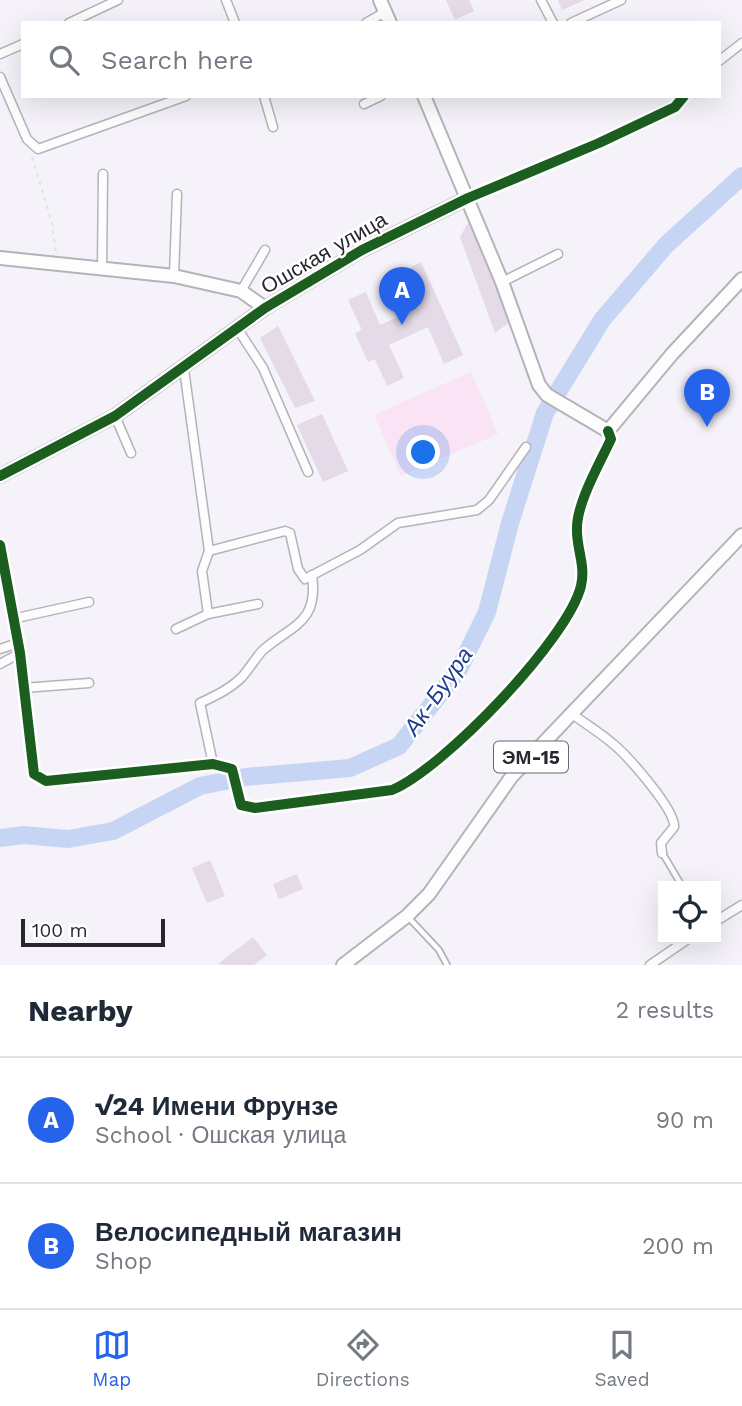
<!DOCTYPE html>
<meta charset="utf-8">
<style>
:root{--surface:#fff;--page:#f2f2f3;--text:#1f2937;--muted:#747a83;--line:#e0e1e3;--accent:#2563eb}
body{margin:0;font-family:"Work Sans",sans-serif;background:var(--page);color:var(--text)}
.controls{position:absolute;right:21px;bottom:21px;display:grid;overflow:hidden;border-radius:0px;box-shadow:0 7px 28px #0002}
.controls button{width:63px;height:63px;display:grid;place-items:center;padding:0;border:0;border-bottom:2px solid var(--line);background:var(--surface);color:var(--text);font:35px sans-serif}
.scale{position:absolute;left:21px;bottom:18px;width:144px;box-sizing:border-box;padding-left:7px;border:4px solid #29262e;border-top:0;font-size:19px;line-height:24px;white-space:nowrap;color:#29262e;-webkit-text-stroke:5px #fff;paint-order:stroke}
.you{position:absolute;left:424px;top:453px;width:24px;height:24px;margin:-18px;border:5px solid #fff;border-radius:50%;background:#1a73e8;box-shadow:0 0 0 10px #1a73e833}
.badge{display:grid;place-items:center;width:46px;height:46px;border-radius:50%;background:var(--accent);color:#fff;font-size:23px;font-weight:700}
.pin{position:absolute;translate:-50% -58px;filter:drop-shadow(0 2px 4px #0008)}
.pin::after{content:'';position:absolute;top:37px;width:24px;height:21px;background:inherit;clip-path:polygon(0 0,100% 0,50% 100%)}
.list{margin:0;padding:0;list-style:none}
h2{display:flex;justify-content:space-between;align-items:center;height:91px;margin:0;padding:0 28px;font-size:30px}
h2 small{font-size:23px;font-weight:400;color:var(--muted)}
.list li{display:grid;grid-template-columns:46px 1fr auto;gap:21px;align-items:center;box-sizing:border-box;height:126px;padding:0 28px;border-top:2px solid var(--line)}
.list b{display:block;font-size:26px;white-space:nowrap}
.list p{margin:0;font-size:23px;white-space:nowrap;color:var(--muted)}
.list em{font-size:23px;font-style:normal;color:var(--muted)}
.icon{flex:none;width:38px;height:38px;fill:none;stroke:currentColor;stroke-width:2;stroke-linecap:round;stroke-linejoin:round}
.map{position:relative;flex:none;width:742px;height:965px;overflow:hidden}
.search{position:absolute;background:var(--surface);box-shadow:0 7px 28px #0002;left:21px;right:21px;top:21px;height:77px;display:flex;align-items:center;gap:18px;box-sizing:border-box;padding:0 24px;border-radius:0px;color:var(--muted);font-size:26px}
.sheet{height:343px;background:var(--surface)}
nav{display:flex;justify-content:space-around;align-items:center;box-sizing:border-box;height:98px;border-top:2px solid var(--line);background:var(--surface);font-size:19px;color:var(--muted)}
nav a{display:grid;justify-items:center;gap:4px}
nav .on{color:var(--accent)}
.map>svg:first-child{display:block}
.green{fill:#f9e3f4}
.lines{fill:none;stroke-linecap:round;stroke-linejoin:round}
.river{stroke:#c7d5f5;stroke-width:18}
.building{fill:#e4dae8}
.lane-casing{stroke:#b5b3b9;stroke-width:8}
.street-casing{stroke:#b5b3b9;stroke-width:11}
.secondary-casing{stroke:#b5b3b9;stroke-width:16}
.primary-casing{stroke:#b5b3b9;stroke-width:16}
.path{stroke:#e1e0e3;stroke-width:2;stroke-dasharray:3.5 5;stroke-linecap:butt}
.lane{stroke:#fefdfe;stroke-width:4.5}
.street{stroke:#fefdfe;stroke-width:8}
.secondary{stroke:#fefdfe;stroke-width:12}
.primary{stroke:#fefdfe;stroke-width:12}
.cycleway-casing{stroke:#fff;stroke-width:15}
.cycleway{stroke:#1b5e20;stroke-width:10}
.labels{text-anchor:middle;stroke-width:5;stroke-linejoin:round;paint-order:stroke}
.shield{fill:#fff;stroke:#69676d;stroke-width:2}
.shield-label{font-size:19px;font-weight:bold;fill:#29262e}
.street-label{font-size:21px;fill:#29262e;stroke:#fff}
.water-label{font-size:23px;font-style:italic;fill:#1f3d8e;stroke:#fff}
</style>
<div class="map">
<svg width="742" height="965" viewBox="0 0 742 965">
<rect width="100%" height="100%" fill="#f5f2fa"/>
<!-- green -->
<polygon class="green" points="471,372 498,434 401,476 374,415"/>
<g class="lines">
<!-- river -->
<polyline class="river" points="0,838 24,835 68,839 113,831 200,786 245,777 350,768 399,746 458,671 487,612 510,523 545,413 602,320 666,245 742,176"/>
</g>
<!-- building -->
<g class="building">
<polygon points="446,0 469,0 474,11 455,20"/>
<polygon points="558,0 585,0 562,10"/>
<polygon points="471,217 511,321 495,333 460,237"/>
<polygon points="421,262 463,355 444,364 428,327 389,345 404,378 387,386 375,359 368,362 355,333 362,330 348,300 366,292 380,325 420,307 403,271"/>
<polygon points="278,326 315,401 295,408 260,338"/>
<polygon points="322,414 348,471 323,482 297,425"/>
<polygon points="210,860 225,896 207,903 192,868"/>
<polygon points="297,874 303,889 279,899 273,884"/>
<polygon points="253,937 267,955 254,965 221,965 219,963"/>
</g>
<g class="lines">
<defs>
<g id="lane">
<polyline points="663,854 682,886"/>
<polyline points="408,917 439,950 447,965"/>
</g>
<g id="street">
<polyline points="226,0 235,23"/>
<polyline points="541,0 553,23"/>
<polyline points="69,23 118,0"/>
<polyline points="366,23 385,12"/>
<polyline points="571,23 621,0"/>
<polyline points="0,54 23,44"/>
<polyline points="719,61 742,43"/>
<polyline points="0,77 27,139 38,149 186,96"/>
<polyline points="264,96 273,127"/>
<polyline points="364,104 381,96"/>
<polyline points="468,198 599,143 675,107 684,96"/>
<polyline points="102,269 103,174"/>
<polyline points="174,276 177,194"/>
<polyline points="502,282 558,254"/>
<polyline points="241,291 265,250"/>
<polyline points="237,328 263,368 308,472"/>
<polyline points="184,369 209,551 285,531 290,533 298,569 305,579 360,550 398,523 477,510 489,500 526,447"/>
<polyline points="115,416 131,453"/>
<path d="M0,545l20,108 14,121 12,7 167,-17 19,5 9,36 14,3 137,-18c51,-21 176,-151 189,-204 5,-21 -5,-38 -4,-58 0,-26 23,-65 34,-89l-3,-8"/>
<polyline points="208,614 202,571 209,551"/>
<polyline points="12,619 89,602"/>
<polyline points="176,629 208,614 258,604"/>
<polyline points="0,649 18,643"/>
<polyline points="0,664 20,653"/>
<polyline points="23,688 89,683"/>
<path d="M571,713c13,10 28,19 41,30 14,11 64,67 62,84l-13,16 1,10"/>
<path d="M213,764l-13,-61c15,-7 30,-14 42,-26 7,-8 13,-18 20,-26 29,-26 57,-27 50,-76"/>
<polyline points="716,921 742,905"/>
<polyline points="650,965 688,939"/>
</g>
<g id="secondary">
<polyline points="380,0 390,23"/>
<polyline points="424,96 502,282 539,385 547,395 608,431 672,354 742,279"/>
<polyline points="0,258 174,276 241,291 265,308"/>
<polyline points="0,476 115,416 265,308 362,250 468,198"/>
</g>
<polyline id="primary" points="343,965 407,916 429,894 512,776 742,535"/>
</defs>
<!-- lane casing -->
<use href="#lane" class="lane-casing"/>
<!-- street casing -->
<use href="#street" class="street-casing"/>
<!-- secondary casing -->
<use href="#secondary" class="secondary-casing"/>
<!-- primary casing -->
<use href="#primary" class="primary-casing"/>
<!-- path -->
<polyline class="path" points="32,157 52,223 56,253"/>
<!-- lane -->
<use href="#lane" class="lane"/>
<!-- street -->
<use href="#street" class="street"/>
<!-- secondary -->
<use href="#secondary" class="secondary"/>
<!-- primary -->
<use href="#primary" class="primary"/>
<defs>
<g id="cycleway">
<polyline points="0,476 115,416 265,308 362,250 468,198 599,143 675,107 684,96"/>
<path d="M0,545l20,108 14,121 12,7 167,-17 19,5 9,36 14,3 137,-18c51,-21 176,-151 189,-204 5,-21 -5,-38 -4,-58 0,-26 23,-65 34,-89l-3,-8"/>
</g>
</defs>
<!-- cycleway casing -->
<use href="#cycleway" class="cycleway-casing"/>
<!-- cycleway -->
<use href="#cycleway" class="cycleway"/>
</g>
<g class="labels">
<!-- shield labels -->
<rect class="shield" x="494" y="741.5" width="74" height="31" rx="5"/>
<g class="shield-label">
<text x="531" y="764">ЭМ-15</text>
</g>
<!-- street labels -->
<g class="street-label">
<text transform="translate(324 253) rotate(-30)" y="7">Ошская улица</text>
</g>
<!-- water labels -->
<g class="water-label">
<text transform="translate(438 691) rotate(-55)" y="8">Ак-Буура</text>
</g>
</g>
</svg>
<div class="controls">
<button><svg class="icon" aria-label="locate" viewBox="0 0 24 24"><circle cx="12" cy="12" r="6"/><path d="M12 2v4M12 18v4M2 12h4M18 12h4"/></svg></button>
</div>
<div class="scale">100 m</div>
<div class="you"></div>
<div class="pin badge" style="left:402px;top:325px">A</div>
<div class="pin badge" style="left:707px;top:427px">B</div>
<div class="search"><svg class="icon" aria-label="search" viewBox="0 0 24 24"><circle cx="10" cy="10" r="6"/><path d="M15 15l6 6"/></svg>Search here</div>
</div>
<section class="sheet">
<h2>Nearby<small>2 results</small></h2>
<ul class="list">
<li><span class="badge">A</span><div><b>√24 Имени Фрунзе</b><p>School · Ошская улица</p></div><em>90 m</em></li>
<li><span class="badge">B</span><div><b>Велосипедный магазин</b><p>Shop</p></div><em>200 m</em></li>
</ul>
</section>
<nav>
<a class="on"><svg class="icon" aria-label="map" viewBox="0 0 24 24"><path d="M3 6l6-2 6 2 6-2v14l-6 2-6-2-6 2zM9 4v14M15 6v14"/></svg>Map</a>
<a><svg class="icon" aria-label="directions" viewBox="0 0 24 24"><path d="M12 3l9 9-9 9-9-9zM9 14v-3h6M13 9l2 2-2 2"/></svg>Directions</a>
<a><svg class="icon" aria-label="saved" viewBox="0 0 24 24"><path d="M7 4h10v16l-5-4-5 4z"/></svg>Saved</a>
</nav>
